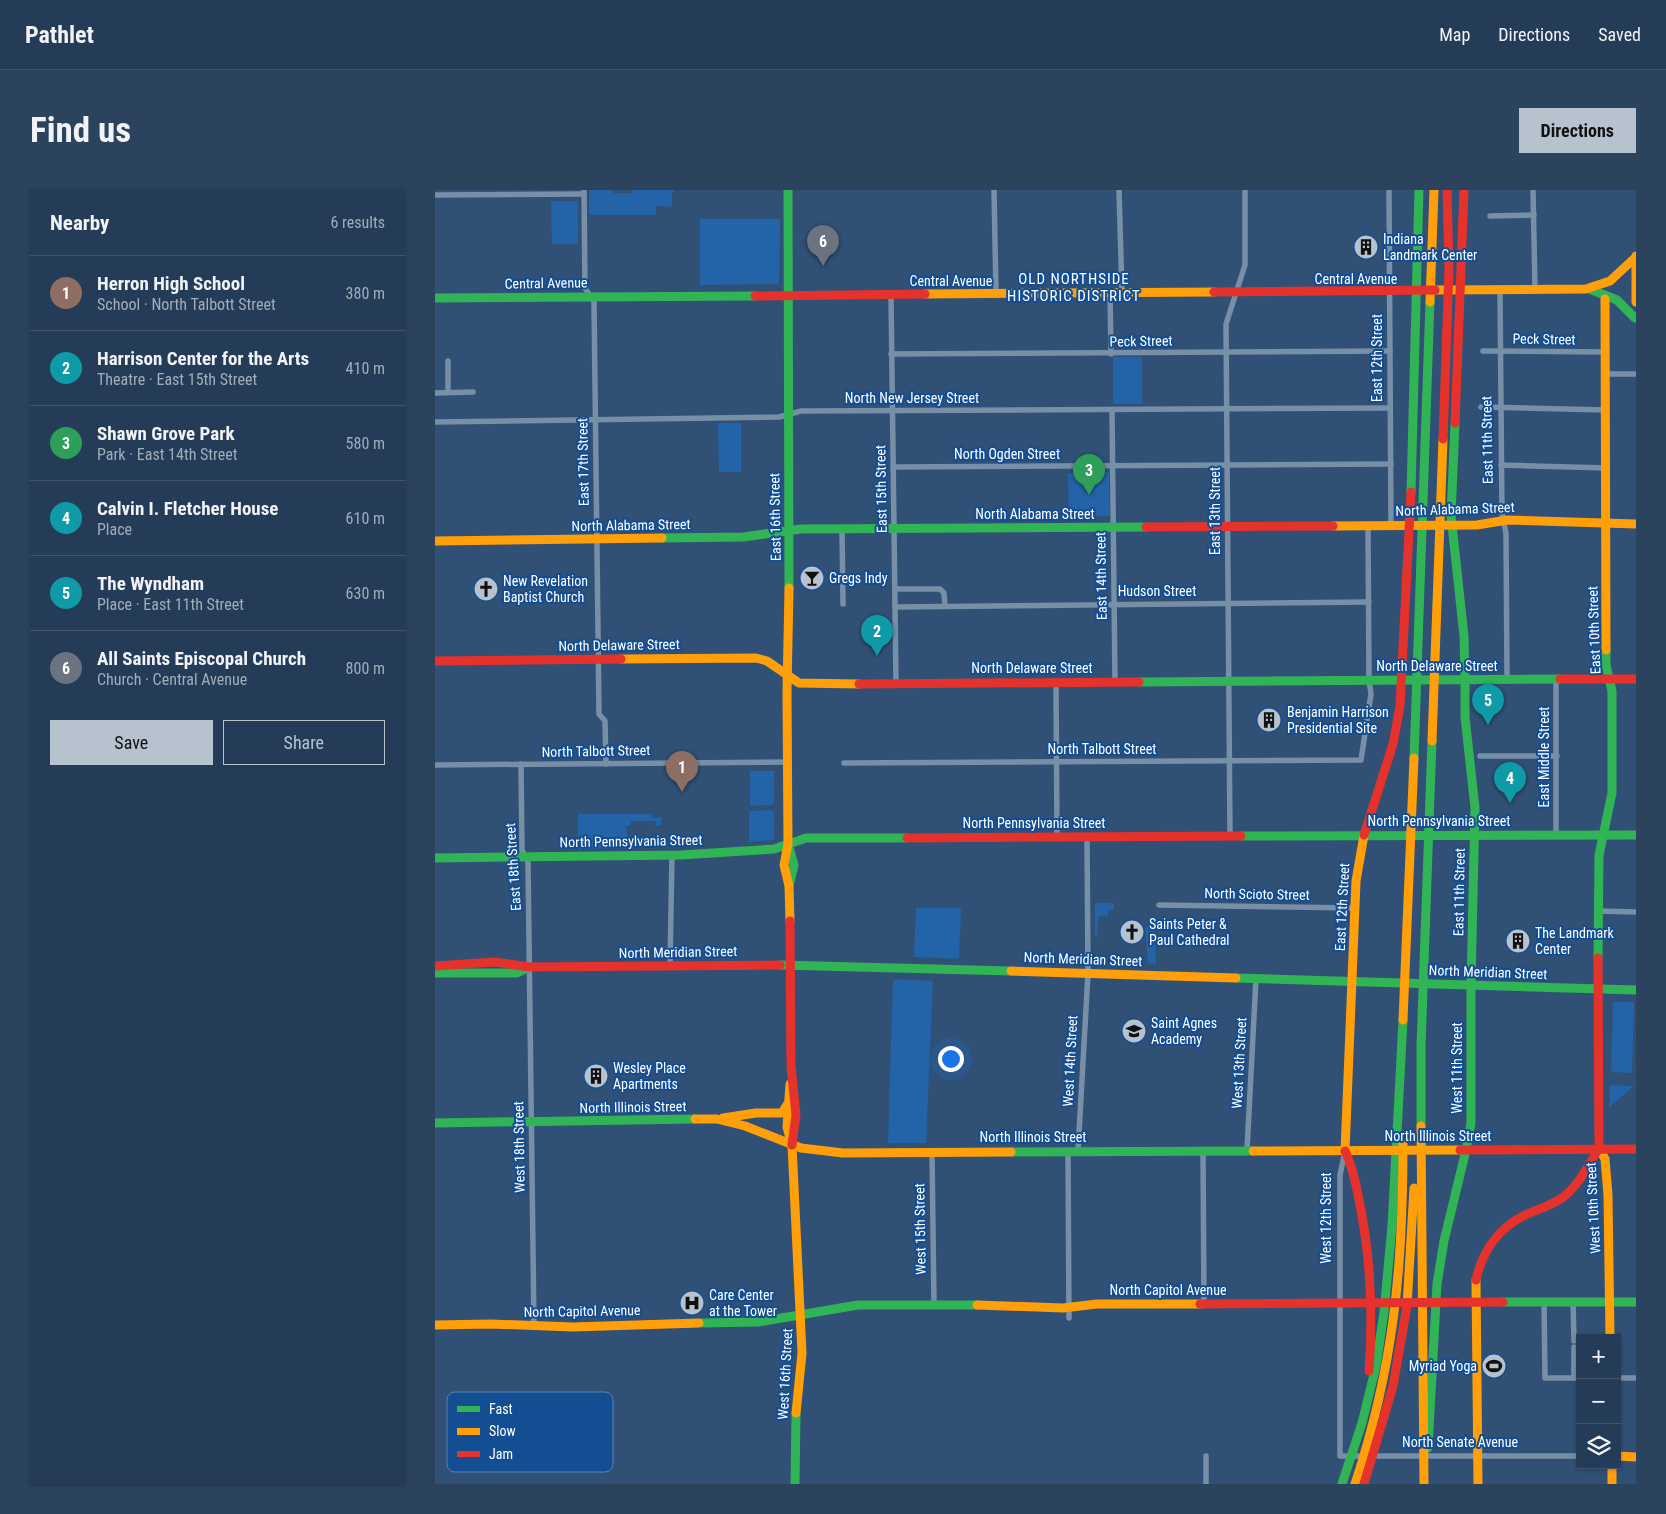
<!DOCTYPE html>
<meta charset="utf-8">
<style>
:root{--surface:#243c58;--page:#2c435e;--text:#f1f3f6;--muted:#a3adba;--line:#41566e;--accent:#b7c2cf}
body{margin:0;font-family:"Roboto Condensed",sans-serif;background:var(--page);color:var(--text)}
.controls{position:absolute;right:15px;bottom:15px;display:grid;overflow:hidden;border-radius:0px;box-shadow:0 1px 4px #0004}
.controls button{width:45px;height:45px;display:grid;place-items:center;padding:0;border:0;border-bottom:1px solid var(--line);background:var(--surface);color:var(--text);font:25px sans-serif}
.you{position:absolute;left:515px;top:868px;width:18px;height:18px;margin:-12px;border:4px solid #fff;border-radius:50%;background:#1a73e8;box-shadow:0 0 0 8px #1a73e833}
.badge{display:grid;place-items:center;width:32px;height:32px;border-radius:50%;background:var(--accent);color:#fff;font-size:16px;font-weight:700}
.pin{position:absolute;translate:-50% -41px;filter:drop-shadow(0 1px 2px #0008)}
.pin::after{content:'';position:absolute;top:26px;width:18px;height:15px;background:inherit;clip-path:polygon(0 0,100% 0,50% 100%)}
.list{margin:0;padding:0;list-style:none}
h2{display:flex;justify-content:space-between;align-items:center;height:65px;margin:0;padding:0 20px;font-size:21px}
h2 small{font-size:16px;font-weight:400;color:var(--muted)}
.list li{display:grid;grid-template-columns:32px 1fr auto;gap:15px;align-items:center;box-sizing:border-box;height:75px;padding:0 20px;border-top:1px solid var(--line)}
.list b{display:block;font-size:19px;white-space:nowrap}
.list p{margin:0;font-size:16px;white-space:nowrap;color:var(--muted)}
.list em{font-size:16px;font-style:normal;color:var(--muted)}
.actions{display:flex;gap:10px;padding:15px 20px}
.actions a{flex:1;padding:11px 0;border:1px solid var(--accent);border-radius:0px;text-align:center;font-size:18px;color:var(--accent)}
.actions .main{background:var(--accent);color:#111}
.icon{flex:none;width:28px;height:28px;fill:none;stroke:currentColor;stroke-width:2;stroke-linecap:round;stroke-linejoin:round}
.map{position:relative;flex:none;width:1201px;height:1294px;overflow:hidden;border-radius:0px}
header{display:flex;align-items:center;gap:30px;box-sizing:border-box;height:70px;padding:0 25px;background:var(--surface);border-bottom:1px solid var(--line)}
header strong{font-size:24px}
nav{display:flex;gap:28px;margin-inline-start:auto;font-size:18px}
.intro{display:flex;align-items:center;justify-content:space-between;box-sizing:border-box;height:120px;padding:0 30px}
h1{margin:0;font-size:35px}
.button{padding:12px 22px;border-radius:0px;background:var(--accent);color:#111;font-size:18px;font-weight:700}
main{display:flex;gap:30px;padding:0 30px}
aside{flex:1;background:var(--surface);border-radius:0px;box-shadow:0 1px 4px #0004}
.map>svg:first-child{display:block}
.green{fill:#2363a7}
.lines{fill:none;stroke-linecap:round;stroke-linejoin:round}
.street{stroke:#788fa8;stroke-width:5.5}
.fast{stroke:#30b455;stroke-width:9}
.slow{stroke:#ff9f0a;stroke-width:9}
.jam{stroke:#e5322d;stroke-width:9}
.labels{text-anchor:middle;stroke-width:4;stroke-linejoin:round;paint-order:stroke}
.poi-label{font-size:14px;fill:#fff;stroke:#134e92;text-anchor:start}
.street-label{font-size:14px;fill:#fff;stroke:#134e92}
.neighbourhood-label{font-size:15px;letter-spacing:1px;fill:#fff;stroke:#134e92}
.key{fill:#134e92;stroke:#5a83b3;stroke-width:1}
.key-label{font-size:14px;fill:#fff}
</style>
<header>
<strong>Pathlet</strong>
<nav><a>Map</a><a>Directions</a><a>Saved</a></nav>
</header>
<div class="intro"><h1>Find us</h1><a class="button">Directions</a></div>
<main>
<aside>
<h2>Nearby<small>6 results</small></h2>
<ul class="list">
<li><span class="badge" style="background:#8d6e63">1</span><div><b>Herron High School</b><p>School · North Talbott Street</p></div><em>380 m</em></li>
<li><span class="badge" style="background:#0f9aa8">2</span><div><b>Harrison Center for the Arts</b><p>Theatre · East 15th Street</p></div><em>410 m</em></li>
<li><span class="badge" style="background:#2e9e5b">3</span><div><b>Shawn Grove Park</b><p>Park · East 14th Street</p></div><em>580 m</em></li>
<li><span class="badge" style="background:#0f9aa8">4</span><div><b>Calvin I. Fletcher House</b><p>Place</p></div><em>610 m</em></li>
<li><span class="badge" style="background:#0f9aa8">5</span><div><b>The Wyndham</b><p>Place · East 11th Street</p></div><em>630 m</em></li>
<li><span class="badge" style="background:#6b7280">6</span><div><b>All Saints Episcopal Church</b><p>Church · Central Avenue</p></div><em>800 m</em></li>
</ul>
<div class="actions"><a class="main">Save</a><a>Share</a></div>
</aside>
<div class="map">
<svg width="1201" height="1294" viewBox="0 0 1201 1294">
<rect width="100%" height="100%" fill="#305075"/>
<!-- green -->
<g class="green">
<polygon points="154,0 177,0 178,3 197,3 197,0 239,0 239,2 237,2 237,17 221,16 221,25 156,25 154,24"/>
<polygon points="116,11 143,11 143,54 117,54"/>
<polygon points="265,29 345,29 344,94 265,95"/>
<rect x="678" y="167" width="29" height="47"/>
<polygon points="283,233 306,233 306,282 284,282"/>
<polygon points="674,282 675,326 634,326 633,283"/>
<polygon points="315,581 339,581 339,614 337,615 315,616"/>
<polygon points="337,620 339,623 339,650 314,652 314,621"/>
<polygon points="143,624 217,624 218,628 226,627 226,635 221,635 220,631 196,631 196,635 191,636 194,658 143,659"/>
<polygon points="660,713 679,713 679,720 674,720 673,727 664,725 662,747 660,745"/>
<polygon points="481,718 526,718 524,769 479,767"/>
<path d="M713,733h7l1,42 -8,-2c0,-12 -5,-29 0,-40z"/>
<polygon points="458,789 498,791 491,953 453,953"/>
<polygon points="1178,812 1199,812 1197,883 1176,882"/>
<polygon points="1175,895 1198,896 1174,918"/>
</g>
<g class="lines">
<!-- street -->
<g class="street">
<polyline points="149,0 150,98 159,112 164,524 170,531 171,574"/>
<polyline points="559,0 561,104"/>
<polyline points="684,0 687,104"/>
<polyline points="954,0 956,336"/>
<polyline points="1098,0 1100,99"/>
<polyline points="0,5 149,4"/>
<polyline points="1055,26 1099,25"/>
<polyline points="1065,100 1067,324 1071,343 1072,489"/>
<polyline points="675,104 676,164"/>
<polyline points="456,105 461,493"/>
<polyline points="1048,161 1171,162"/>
<polyline points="456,164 955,161"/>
<polyline points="13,171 13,202"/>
<polyline points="1171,184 1201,184"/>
<polyline points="0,203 38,202"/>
<polyline points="1046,217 1171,220"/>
<polyline points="677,220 680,492"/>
<polyline points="0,232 344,227 366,221 955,218"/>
<polyline points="1066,275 1172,278"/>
<polyline points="458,277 956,274"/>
<polyline points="407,339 408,414"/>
<polyline points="460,399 505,399 509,403 510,416"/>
<polyline points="460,417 934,412"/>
<polyline points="1121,489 1121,644"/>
<polyline points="621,492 622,647"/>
<polyline points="1045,566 1122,566"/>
<polyline points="409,573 926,570 936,504 934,490 933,336"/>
<polyline points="86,574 87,660 93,672 99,1137"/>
<polyline points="0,575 352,572"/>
<polyline points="795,646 791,134 810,75 810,0"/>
<polyline points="724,715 920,718"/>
<polyline points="1162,721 1201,722"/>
<polyline points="235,776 237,665"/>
<polyline points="768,960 769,1114"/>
<polyline points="812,960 821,788"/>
<polyline points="633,961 634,1128"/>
<polyline points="643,961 653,783 652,647"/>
<polyline points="910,961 905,985 905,1266 1145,1266"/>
<polyline points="497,962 499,1115"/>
<polyline points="1109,1112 1110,1188 1145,1188"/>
<polyline points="1138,1112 1139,1151"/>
<polyline points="1139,1157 1139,1188"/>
<polyline points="1182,1188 1201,1188"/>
<polyline points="771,1266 771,1294"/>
</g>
<!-- fast -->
<g class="fast">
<polyline points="353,0 354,398"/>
<polyline points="1157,100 1182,110 1200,128"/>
<polyline points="0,108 320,106"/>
<polyline points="1020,233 1016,326 1029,446 1030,490"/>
<polyline points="976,302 984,0"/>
<polyline points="227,348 308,347 366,339 711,337"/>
<polyline points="1030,490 1030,527 1040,618 1036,795 1036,933 1031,960"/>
<polyline points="704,492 1125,489"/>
<polyline points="979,568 995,112"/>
<polyline points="806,646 1201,645"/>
<polyline points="353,654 359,675 354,696"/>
<polyline points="0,668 246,665 339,659 371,648 472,648"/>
<polyline points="1163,768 1164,665 1177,603 1177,501 1171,475 1171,460"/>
<polyline points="345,775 576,781"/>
<polyline points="0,783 82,783 94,777"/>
<polyline points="801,788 1201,800"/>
<polyline points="0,933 260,929"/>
<polyline points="986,936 986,856 997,551"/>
<polyline points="576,962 818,961"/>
<polyline points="1068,1112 1201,1112"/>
<polyline points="267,1133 323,1132 423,1115 542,1115"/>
<polyline points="993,1258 1002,1094 1009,1051 1031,960"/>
<polyline points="360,1294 361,1223"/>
<polyline points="907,1294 927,1233 941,1176 949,1122 957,1036 968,830"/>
</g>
<!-- slow -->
<g class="slow">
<polyline points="1201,66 1201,112"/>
<polyline points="1000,100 1151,99 1175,91 1201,67"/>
<polyline points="490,104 779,102"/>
<polyline points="1170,109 1171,460"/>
<polyline points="995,112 999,0"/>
<polyline points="898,336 1042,335 1072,330 1201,334"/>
<polyline points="0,351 227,348"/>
<polyline points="354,398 352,502 353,654 349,675 354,696 355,731"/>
<polyline points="186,469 321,468 332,471 364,493 424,494"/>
<polyline points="997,551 1008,249"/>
<polyline points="576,781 801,788"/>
<polyline points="968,830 979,568"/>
<polyline points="355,894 352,937 357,955 367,1163 361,1223"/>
<polyline points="288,928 321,923 347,923 352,915"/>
<polyline points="260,929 282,929 310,936 366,958 408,963 576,962"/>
<polyline points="986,936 989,1294"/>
<polyline points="1164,958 1170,969 1173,1005 1175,1148"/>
<polyline points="818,961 1025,960"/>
<polyline points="910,961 921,691 929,645"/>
<polyline points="1041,1090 1043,1294"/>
<polyline points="542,1115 628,1118 662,1114 765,1114"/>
<polyline points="972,1116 979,998"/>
<polyline points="0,1135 56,1134 138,1137 264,1133"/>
<polyline points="1182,1266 1201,1267"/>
<polyline points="1177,1275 1177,1294"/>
<path d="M920,1294c39,-118 48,-217 48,-341"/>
</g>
<!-- jam -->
<g class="jam">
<polyline points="779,102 1000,100"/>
<polyline points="320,106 490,104"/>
<polyline points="1020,233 1029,0"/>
<polyline points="1008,249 1014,78 1012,0"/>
<polyline points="711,337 898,336"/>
<polyline points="0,471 186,469"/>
<polyline points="1125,489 1201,489"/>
<polyline points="424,494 704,492"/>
<polyline points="929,645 958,554 965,516 976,302"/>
<polyline points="472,648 806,646"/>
<polyline points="355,731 356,876 361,925 357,955"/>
<polyline points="1163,768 1164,958"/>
<polyline points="0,776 60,772 94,777 345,775"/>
<polyline points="1025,960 1201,959"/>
<path d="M910,961c9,19 12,39 16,59 10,54 12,106 8,161"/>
<path d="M1041,1090c6,-28 22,-51 47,-64 13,-6 27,-10 39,-18 17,-13 26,-32 37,-50"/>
<polyline points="765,1114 1068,1112"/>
<polyline points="929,1294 958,1196 972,1116"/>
</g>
</g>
<!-- icons -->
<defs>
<symbol id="building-disc" viewBox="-11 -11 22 22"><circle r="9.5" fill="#b7c2cf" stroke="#134e92"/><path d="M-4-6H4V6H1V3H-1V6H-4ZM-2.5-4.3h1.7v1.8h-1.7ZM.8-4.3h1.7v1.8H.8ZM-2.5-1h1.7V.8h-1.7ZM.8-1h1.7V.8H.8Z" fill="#111"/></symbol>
<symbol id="bar-disc" viewBox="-11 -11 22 22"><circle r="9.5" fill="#b7c2cf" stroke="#134e92"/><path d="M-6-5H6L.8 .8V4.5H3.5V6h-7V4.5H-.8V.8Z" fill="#111"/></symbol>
<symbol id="church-disc" viewBox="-11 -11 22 22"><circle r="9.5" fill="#b7c2cf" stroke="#134e92"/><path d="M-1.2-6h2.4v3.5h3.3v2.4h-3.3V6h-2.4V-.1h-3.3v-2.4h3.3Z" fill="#111"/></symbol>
<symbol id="school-disc" viewBox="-11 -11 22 22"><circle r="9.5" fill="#b7c2cf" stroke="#134e92"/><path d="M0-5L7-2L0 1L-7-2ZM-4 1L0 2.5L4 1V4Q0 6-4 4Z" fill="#111"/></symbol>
<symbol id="hospital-disc" viewBox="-11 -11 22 22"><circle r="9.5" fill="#b7c2cf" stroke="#134e92"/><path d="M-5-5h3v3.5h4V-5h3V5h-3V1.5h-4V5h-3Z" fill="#111"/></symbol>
<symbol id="stadium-disc" viewBox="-11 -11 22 22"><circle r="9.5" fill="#b7c2cf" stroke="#134e92"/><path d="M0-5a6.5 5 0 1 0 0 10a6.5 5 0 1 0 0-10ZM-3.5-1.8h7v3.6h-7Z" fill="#111"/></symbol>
</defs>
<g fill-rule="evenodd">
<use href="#building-disc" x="917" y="43" width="28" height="28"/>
<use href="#bar-disc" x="363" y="374" width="28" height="28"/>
<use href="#church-disc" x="37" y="385" width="28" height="28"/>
<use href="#building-disc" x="820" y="516" width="28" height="28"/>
<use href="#church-disc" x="683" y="728" width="28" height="28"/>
<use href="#building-disc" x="1069" y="737" width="28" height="28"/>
<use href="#school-disc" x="685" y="827" width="28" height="28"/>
<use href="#building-disc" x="147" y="872" width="28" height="28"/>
<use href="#hospital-disc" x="243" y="1099" width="28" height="28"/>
<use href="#stadium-disc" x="1045" y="1162" width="28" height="28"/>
</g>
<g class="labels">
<!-- poi labels -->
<g class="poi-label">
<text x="948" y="54">Indiana<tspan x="948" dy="16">Landmark Center</tspan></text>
<text x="394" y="393">Gregs Indy</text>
<text x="68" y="396">New Revelation<tspan x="68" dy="16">Baptist Church</tspan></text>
<text x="852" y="527">Benjamin Harrison<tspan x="852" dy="16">Presidential Site</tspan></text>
<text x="714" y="739">Saints Peter &amp;<tspan x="714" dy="16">Paul Cathedral</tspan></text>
<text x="1100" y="748">The Landmark<tspan x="1100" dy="16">Center</tspan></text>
<text x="716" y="838">Saint Agnes<tspan x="716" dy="16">Academy</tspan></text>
<text x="178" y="883">Wesley Place<tspan x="178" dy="16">Apartments</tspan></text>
<text x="274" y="1110">Care Center<tspan x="274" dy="16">at the Tower</tspan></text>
<text x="1042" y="1181" text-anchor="end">Myriad Yoga</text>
</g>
<!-- street labels -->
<g class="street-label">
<text x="921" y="94">Central Avenue</text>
<text x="516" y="96">Central Avenue</text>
<text transform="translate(111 93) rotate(-1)" y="5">Central Avenue</text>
<text transform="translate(1109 149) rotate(1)" y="5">Peck Street</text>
<text transform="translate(706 151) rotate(-1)" y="5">Peck Street</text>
<text transform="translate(942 168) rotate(-90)" y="5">East 12th Street</text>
<text x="477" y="213">North New Jersey Street</text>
<text transform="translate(1052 250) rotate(-91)" y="5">East 11th Street</text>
<text x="572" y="269">North Ogden Street</text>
<text transform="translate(148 272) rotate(-91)" y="5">East 17th Street</text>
<text transform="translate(446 299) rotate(-91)" y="5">East 15th Street</text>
<text transform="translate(1020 319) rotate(-2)" y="5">North Alabama Street</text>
<text transform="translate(780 321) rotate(-90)" y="5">East 13th Street</text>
<text x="600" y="329">North Alabama Street</text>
<text transform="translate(340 327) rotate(-91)" y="5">East 16th Street</text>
<text transform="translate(196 335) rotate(-1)" y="5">North Alabama Street</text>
<text transform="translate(666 386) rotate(-91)" y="5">East 14th Street</text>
<text x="722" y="406">Hudson Street</text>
<text transform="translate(1159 440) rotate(-92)" y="5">East 10th Street</text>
<text transform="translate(184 455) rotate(-1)" y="5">North Delaware Street</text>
<text x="1002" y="481">North Delaware Street</text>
<text x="597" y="483">North Delaware Street</text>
<text x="667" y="564">North Talbott Street</text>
<text transform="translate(161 561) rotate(-1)" y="5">North Talbott Street</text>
<text transform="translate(1109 567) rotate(-90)" y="5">East Middle Street</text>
<text x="1004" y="636">North Pennsylvania Street</text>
<text x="599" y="638">North Pennsylvania Street</text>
<text transform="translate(196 651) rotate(-1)" y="5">North Pennsylvania Street</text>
<text transform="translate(78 677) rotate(-94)" y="5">East 18th Street</text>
<text transform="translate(1024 702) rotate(-89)" y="5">East 11th Street</text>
<text transform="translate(822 704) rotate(1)" y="5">North Scioto Street</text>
<text transform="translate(907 717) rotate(-87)" y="5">East 12th Street</text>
<text transform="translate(243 762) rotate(-1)" y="5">North Meridian Street</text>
<text transform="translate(648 769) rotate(2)" y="5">North Meridian Street</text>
<text transform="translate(1053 782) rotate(2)" y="5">North Meridian Street</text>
<text transform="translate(635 871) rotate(-87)" y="5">West 14th Street</text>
<text transform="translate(804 873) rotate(-87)" y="5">West 13th Street</text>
<text transform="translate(1022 878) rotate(-90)" y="5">West 11th Street</text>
<text transform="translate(198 917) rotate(-1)" y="5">North Illinois Street</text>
<text x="1003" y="951">North Illinois Street</text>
<text x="598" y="952">North Illinois Street</text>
<text transform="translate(84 957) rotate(-91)" y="5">West 18th Street</text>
<text transform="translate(1158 1018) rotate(-93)" y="5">West 10th Street</text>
<text transform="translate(891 1028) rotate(-90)" y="5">West 12th Street</text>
<text transform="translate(485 1039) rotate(-91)" y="5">West 15th Street</text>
<text x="733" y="1105">North Capitol Avenue</text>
<text transform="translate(147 1121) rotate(-1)" y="5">North Capitol Avenue</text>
<text transform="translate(350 1184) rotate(-87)" y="5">West 16th Street</text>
<text x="1025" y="1257">North Senate Avenue</text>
</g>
<!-- neighbourhood labels -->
<g class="neighbourhood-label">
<text x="639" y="94">OLD NORTHSIDE<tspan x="639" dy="17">HISTORIC DISTRICT</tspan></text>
</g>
</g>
<!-- legend -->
<rect x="12" y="1202" width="166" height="80" rx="8" class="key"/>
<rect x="22" y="1216" width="23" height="6" fill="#30b455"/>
<rect x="22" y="1238" width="23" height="7" fill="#ff9f0a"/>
<rect x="22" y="1261" width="23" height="6" fill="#e5322d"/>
<g class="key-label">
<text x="54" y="1224">Fast</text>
<text x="54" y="1246">Slow</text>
<text x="54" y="1269">Jam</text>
</g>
</svg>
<div class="controls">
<button>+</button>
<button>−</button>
<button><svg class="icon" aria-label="layers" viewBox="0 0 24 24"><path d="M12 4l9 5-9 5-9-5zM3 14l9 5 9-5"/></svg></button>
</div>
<div class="you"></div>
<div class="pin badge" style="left:247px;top:602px;background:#8d6e63">1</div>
<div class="pin badge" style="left:442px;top:466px;background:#0f9aa8">2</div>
<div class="pin badge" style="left:654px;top:305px;background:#2e9e5b">3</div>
<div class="pin badge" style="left:1075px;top:613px;background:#0f9aa8">4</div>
<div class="pin badge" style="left:1053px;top:535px;background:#0f9aa8">5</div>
<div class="pin badge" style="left:388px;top:76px;background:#6b7280">6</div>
</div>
</main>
